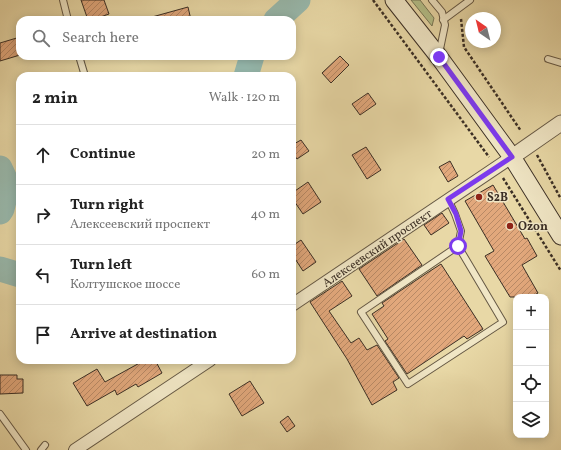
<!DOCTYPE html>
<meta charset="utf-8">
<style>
:root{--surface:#fff;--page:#f2f2f2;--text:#222;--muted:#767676;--line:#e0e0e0}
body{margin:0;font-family:Vollkorn,serif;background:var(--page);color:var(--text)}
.controls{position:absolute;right:12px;bottom:12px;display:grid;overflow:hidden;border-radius:8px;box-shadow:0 2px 10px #0003}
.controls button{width:36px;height:36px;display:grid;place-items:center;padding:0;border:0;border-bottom:1px solid var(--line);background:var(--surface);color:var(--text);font:20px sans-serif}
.compass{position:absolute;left:465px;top:12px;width:36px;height:36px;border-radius:50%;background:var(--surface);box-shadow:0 2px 10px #0003;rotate:325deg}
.stop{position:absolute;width:12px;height:12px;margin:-9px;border:3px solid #7c3aed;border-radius:50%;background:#fff}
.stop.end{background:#7c3aed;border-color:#fff;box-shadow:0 1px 4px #0008}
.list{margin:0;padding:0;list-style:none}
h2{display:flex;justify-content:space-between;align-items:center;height:52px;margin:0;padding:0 16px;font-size:17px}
h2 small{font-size:13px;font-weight:400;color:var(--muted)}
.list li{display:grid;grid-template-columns:26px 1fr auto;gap:12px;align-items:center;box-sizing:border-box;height:60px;padding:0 16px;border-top:1px solid var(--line)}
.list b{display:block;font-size:15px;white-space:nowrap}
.list p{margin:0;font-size:13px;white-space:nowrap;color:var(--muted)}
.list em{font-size:13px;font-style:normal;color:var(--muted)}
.icon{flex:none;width:22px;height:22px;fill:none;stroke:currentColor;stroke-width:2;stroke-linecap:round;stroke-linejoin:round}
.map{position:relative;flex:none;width:561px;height:450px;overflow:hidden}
.search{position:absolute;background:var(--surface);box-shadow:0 2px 10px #0003;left:16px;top:16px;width:280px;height:44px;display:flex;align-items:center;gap:10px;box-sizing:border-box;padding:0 14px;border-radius:12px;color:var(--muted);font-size:15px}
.panel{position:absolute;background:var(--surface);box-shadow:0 2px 10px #0003;left:16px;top:72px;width:280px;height:292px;border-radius:12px}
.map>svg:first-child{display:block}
.grass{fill:#b4bf88;stroke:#787756}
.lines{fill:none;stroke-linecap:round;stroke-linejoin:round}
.river{stroke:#98b9ad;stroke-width:25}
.building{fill:url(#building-hatch);stroke:#3b2f25}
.service-casing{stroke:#665945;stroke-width:8}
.minor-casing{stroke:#665945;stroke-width:14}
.tertiary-casing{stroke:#665945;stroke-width:17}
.secondary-casing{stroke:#3b2f25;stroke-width:19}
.path{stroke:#3b2f25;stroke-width:2.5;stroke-dasharray:3 2;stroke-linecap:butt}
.service{stroke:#f0e6c5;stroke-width:6}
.minor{stroke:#f0e6c5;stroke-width:12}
.tertiary{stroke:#f0e6c5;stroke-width:15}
.secondary{stroke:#f0e6c5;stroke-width:17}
.route{stroke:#7c3aed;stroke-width:5}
.poi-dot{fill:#8f2418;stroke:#f0e6c5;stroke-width:1.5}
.labels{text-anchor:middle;stroke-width:3;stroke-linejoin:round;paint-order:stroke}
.poi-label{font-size:12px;font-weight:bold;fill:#3b2f25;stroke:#f0e6c5;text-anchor:start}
.street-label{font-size:12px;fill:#3b2f25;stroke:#f0e6c5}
</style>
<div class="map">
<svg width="561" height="450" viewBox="0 0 561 450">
<defs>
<pattern id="building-hatch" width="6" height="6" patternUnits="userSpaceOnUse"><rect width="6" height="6" fill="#e2a87c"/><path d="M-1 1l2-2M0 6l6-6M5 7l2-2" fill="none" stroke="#b88965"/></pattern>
</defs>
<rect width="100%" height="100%" fill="#e8d8a6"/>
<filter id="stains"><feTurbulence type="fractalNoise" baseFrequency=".005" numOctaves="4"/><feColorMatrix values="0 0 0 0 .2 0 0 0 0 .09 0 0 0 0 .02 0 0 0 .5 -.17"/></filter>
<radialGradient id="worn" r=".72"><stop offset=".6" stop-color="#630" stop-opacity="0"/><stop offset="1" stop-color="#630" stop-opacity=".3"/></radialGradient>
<!-- grass -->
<polygon class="grass" points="411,0 420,0 434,18 432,26"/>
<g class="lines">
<!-- river -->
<g class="river">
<polyline points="276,20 298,0"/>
<polyline points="246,76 252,56"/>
<polyline points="0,168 8,185 2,209 0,212"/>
<polyline points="0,269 20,275"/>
</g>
</g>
<!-- building -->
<g class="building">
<polygon points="81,0 104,0 109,14 92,20 88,20"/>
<polygon points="188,7 191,20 153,20 152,17"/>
<polygon points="20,37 20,55 0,61 0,43"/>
<polygon points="340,56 349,65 331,83 322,73"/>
<polygon points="368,93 376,104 360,115 352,104"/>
<polygon points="301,140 309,151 297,159 292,152 292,145"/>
<polygon points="366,147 381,170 367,179 352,155"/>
<polygon points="450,161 458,176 448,182 439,167"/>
<polygon points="308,182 321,202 303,214 292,198 292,193"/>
<polygon points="493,185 525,239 527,238 537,256 522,265 538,293 531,297 510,297 485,256 494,251 465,201"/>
<polygon points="442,213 449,223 431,235 424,225"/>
<polygon points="404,239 422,265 377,296 359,269"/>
<polygon points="301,240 316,262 303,271 292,254 292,246"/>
<polygon points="441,264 483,329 467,339 464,336 407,374 385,341 388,339 372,314 384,306 382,303 427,273"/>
<polygon points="342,281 352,296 329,311 351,343 359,338 367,350 377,345 399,378 393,382 397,390 372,405 347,359 310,302"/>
<polygon points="145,360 155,360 162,373 138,387 136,384 117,395 115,390 87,406 73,383 97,369 105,382"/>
<polygon points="0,375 17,375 17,379 23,379 23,393 0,394"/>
<polygon points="250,381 264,403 242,416 229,394"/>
<polygon points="288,416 295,426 287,432 280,422"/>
</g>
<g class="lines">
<defs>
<g id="service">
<polyline points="63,0 68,20"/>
<polyline points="432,0 442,12 445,25 439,54"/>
<polyline points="443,20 470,0"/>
<polyline points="79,56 85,76"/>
<polyline points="548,59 561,63"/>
<polyline points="448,199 455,214 461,231 458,246 503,322 408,384 361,312 458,246"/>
<polyline points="0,414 26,450"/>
<polyline points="41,450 45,445"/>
</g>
<g id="minor">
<polyline points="292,305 512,157"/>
<polyline points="75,450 210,360"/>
</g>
<polyline id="tertiary" points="512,157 561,123"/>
<polyline id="secondary" points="394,0 439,57 512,157 561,236"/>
</defs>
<!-- service casing -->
<use href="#service" class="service-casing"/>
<!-- minor casing -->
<use href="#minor" class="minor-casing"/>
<!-- tertiary casing -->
<use href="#tertiary" class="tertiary-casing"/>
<!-- secondary casing -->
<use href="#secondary" class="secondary-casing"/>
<!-- path -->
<g class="path">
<polyline points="373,0 489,157"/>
<polyline points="461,19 464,47 521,131"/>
<polyline points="537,155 561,199"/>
<polyline points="503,178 561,271"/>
</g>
<!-- service -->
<use href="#service" class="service"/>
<!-- minor -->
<use href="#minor" class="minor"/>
<!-- tertiary -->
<use href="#tertiary" class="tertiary"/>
<!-- secondary -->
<use href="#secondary" class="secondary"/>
</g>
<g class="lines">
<!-- route -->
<polyline class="route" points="439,57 512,157 448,199 456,214 461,231 458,246"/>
</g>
<!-- markers -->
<g class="poi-dot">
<circle cx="479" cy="197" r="4"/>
<circle cx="510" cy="226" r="4"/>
</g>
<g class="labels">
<!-- poi labels -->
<g class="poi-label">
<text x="487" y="201">S2B</text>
<text x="518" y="230">Ozon</text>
</g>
<!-- street labels -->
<g class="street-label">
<text transform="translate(377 248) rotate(-34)" y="4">Алексеевский проспект</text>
</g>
</g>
<rect width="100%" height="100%" filter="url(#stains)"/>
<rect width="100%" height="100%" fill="url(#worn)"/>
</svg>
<div class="controls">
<button>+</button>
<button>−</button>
<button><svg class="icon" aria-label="locate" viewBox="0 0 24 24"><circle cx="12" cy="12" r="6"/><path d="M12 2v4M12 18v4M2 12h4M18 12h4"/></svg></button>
<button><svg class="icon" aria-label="layers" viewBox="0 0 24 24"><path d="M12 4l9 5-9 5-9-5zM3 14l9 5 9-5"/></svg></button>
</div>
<svg class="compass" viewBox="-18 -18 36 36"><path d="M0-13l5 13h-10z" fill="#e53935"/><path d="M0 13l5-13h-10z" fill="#767676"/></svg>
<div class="stop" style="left:458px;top:246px"></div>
<div class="stop end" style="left:439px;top:57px"></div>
<div class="search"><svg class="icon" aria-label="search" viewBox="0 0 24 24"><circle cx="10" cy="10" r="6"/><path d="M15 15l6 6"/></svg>Search here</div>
<section class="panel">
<h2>2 min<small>Walk · 120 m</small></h2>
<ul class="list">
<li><svg class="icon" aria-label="ahead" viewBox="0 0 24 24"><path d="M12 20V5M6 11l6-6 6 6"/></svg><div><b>Continue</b></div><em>20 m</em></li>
<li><svg class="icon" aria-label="right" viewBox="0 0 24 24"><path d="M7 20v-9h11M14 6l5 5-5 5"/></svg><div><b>Turn right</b><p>Алексеевский проспект</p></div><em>40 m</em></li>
<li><svg class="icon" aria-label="left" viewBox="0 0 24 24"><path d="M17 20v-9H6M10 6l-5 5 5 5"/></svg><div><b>Turn left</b><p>Колтушское шоссе</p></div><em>60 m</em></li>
<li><svg class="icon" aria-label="arrive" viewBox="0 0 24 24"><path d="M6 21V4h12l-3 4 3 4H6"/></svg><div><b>Arrive at destination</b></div></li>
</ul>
</section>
</div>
